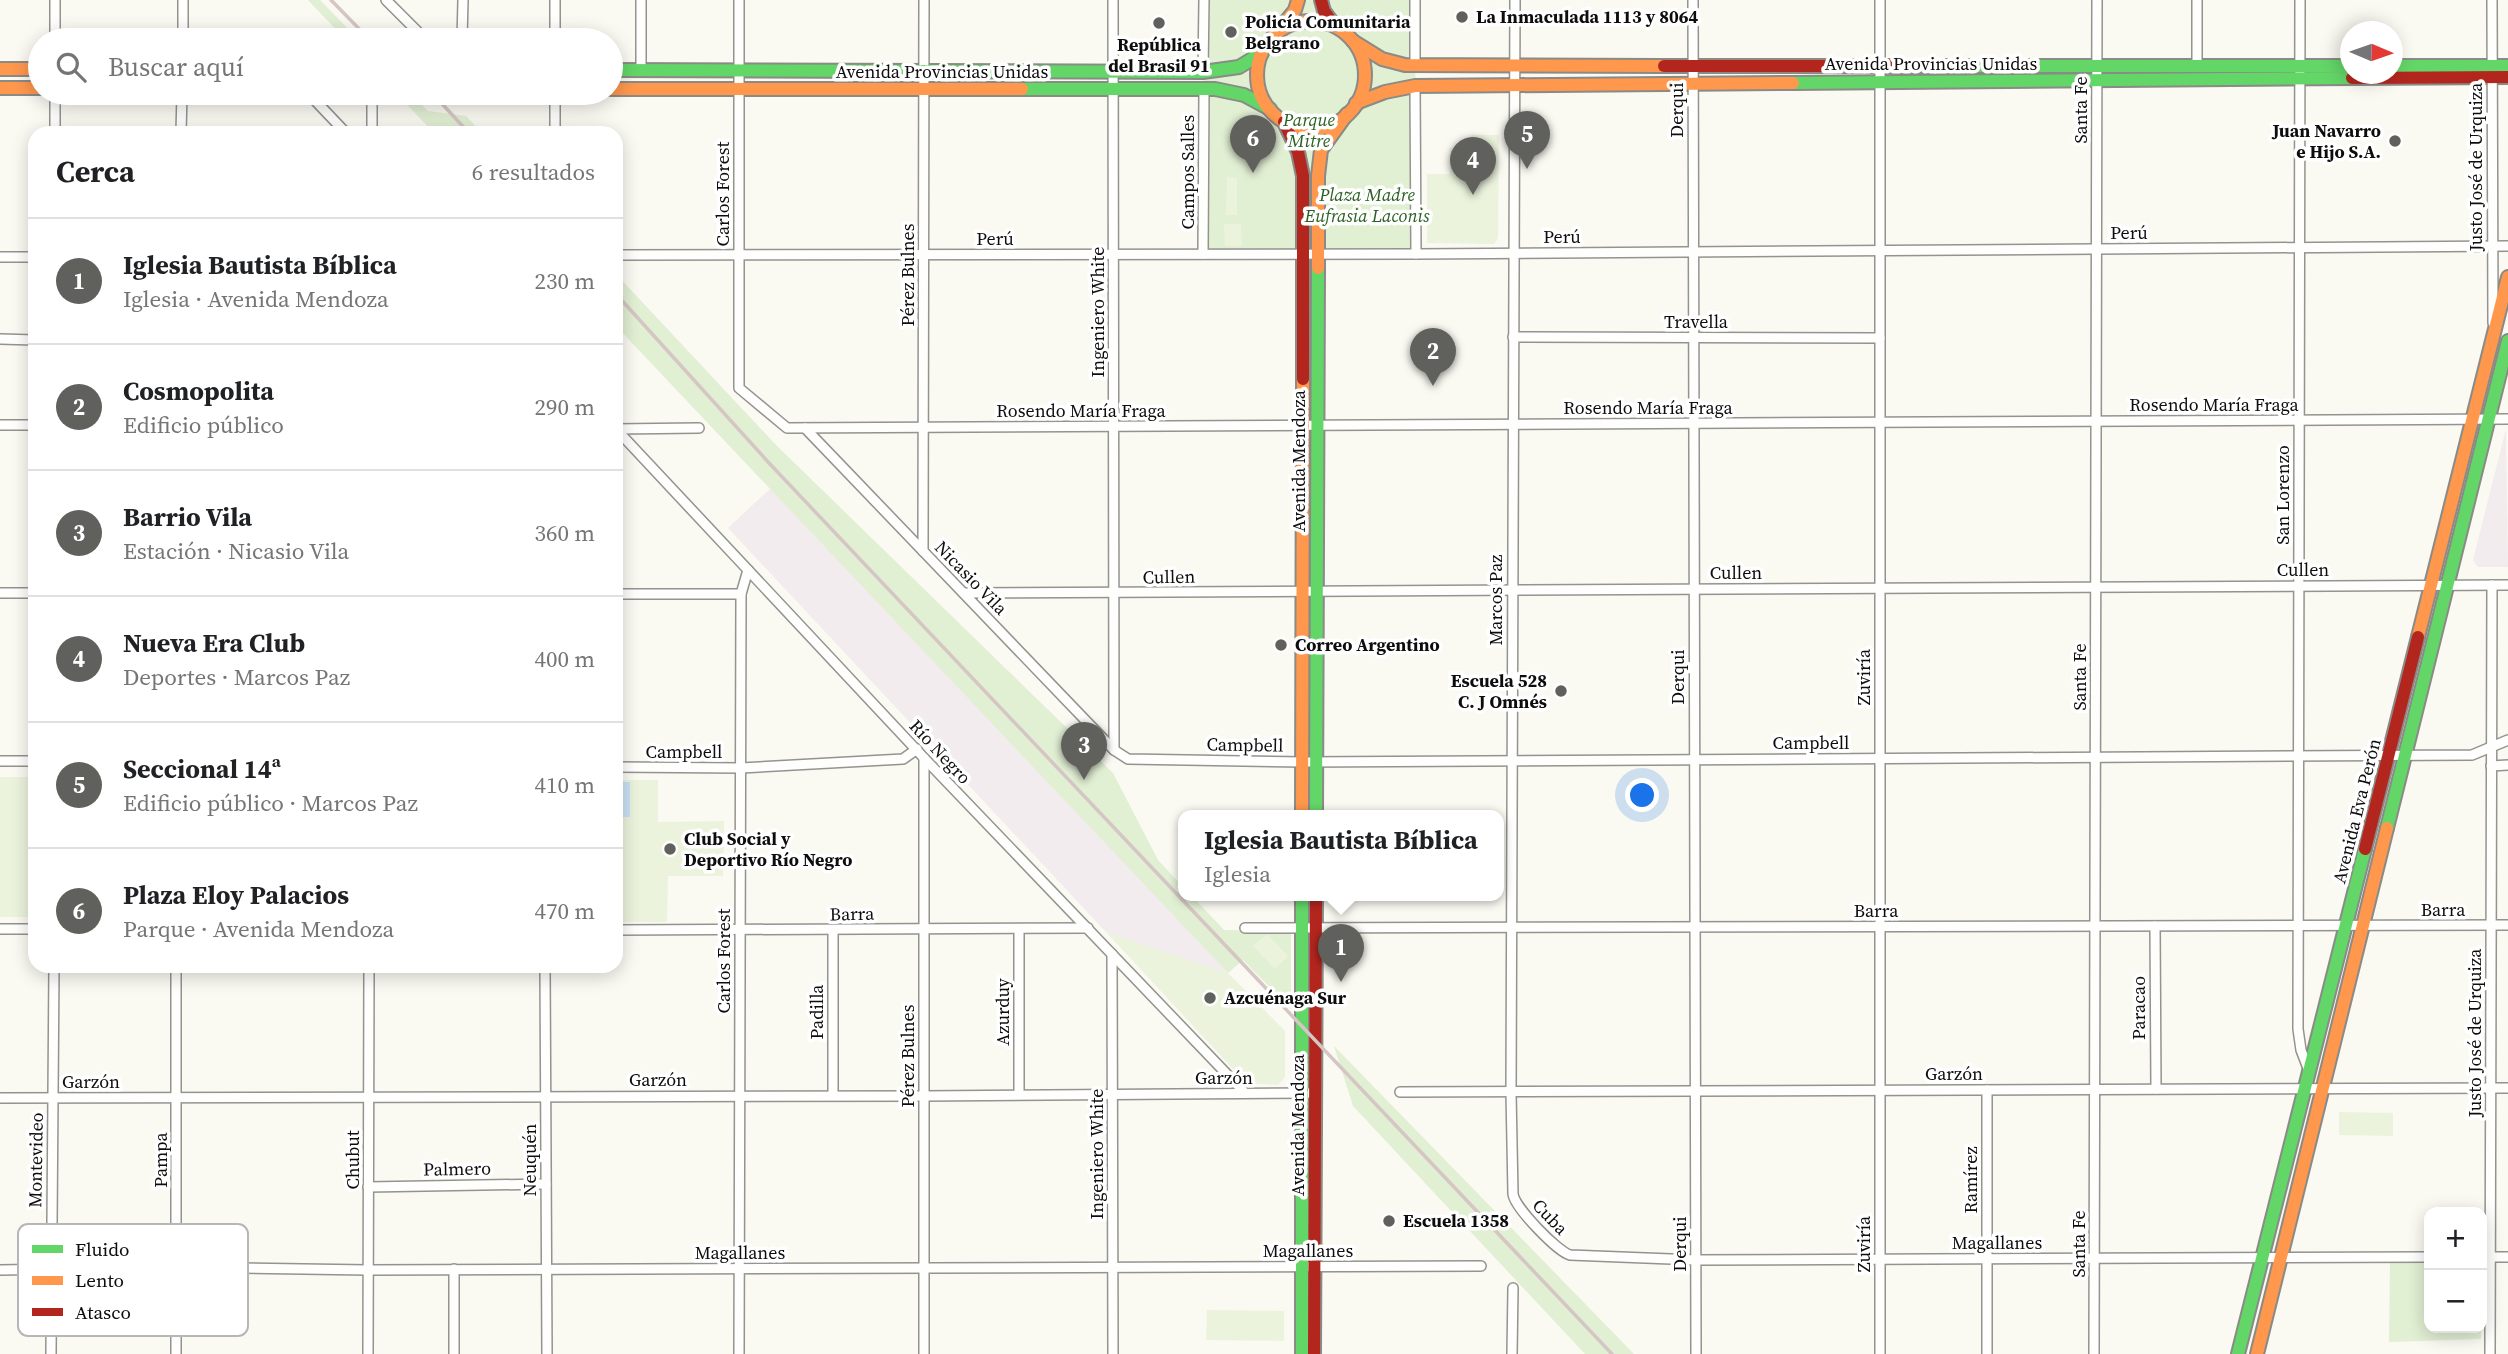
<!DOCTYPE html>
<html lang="es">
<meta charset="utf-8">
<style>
:root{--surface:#fff;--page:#f2f2f2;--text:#202124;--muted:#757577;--line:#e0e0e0;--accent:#60605d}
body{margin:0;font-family:"Source Serif 4",serif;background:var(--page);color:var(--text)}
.controls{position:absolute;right:21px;bottom:21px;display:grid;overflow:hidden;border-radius:14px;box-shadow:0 4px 18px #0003}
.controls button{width:63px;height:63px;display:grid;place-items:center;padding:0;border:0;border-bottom:2px solid var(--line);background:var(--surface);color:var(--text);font:35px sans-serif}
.compass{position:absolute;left:2340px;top:21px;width:63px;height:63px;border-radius:50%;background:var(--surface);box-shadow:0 4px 18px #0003;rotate:92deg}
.you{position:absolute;left:1643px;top:796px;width:24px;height:24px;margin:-18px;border:5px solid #fff;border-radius:50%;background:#1a73e8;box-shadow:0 0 0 10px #1a73e833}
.badge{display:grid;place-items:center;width:46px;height:46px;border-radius:50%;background:var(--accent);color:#fff;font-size:23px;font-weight:700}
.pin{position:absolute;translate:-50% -58px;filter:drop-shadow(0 2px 4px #0008)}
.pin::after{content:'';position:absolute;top:37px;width:24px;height:21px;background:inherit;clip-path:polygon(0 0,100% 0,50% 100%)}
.popup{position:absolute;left:1178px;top:810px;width:326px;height:91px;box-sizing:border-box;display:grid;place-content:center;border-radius:14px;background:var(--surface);filter:drop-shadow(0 2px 5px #0005);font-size:23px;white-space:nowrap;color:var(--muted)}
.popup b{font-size:26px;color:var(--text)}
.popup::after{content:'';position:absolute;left:50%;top:100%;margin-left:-14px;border:14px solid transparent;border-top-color:var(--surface)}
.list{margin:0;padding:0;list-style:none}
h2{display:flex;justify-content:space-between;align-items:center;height:91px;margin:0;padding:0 28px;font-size:30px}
h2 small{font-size:23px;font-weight:400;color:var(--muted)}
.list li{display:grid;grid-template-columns:46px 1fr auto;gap:21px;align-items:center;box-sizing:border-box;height:126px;padding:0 28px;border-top:2px solid var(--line)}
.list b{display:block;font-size:26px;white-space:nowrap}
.list p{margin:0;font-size:23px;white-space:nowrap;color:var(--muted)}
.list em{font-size:23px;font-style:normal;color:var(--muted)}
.icon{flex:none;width:38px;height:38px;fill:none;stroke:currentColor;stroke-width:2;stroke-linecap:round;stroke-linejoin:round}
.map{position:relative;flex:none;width:2508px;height:1354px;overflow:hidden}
.search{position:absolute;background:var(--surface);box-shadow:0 4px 18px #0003;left:28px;top:28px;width:595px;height:77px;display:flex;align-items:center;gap:18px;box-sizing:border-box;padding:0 24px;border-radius:38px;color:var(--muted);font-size:26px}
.panel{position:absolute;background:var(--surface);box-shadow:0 4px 18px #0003;left:28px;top:126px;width:595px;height:847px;border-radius:21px}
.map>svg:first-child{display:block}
.industrial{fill:#f2ecee}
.green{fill:#e1efd3}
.pitch{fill:#ebf3dd}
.water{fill:#cae1f2}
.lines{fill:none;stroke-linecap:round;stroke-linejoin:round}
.street-casing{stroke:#949390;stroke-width:12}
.fast-casing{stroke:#8a8a87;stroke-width:16}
.slow-casing{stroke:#8a8a87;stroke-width:16}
.jam-casing{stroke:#8a8a87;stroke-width:16}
.street{stroke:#fefefd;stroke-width:9}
.fast{stroke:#63d668;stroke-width:12}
.slow{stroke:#ff974d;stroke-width:12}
.jam{stroke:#b3261e;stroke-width:12}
.rail{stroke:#d5c6c5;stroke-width:3.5}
.poi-dot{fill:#60605d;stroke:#fff;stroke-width:2.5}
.labels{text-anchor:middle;stroke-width:7;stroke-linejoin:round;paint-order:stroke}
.poi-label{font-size:18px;font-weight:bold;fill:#0d0d0d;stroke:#fff;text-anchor:start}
.street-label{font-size:18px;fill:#0d0d0d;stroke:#fff}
.park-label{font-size:18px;font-style:italic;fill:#2a6022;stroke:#fff}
.key{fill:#fff;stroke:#b6b6b6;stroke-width:2}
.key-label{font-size:19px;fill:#0d0d0d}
</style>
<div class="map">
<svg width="2508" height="1354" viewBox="0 0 2508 1354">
<rect width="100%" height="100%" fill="#faf9f2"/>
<!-- industrial -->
<g class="industrial">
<polygon points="2506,429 2508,567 2478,567 2473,560"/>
<polygon points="774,485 1228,973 1106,932 728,528"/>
</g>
<!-- green -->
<g class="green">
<polygon points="308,0 320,0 359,40 346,40"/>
<polygon points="1204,0 1415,0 1416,254 1203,254"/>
<polygon points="396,93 410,93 428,111 466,116 482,133 434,133"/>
<polygon points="616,274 776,445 1113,773 1158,860 1183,887 1184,896 1192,896 1224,930 1286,931 1291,934 1291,1009 1243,960 1228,973 616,326"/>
<polygon points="1334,1046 1634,1354 1585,1354 1353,1106"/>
<polygon points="2390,1260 2429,1260 2429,1328 2481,1328 2481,1339 2389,1342"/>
</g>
<!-- pitch -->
<g class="pitch">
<polygon points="1471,135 1499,135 1498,238 1494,244 1427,243 1427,174 1450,174 1450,148 1470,148"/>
<polygon points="1227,177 1237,178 1237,215 1226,215"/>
<polygon points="1224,224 1241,224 1242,246 1225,246"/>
<rect x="0" y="777" width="35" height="140"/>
<polygon points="616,780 658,780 658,822 724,821 723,876 668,876 667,922 616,922"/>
<polygon points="1106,932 1228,973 1285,1031 1285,1077 1278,1085 1246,1083"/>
<polygon points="1267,934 1288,956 1275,969 1253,946"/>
<polygon points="2339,1112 2393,1113 2393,1136 2339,1135"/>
<polygon points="1207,1310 1284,1311 1284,1341 1206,1340"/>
</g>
<!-- water -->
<rect class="water" x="616" y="782" width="14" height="35"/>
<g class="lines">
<defs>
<g id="street">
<polyline points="55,0 55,40"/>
<polyline points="386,0 426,40"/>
<polyline points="555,0 555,40"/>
<polyline points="641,0 641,70"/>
<polyline points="739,0 739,388 787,428 2508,419"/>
<polyline points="1113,0 1114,750"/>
<polyline points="1415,0 1415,66"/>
<path d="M1515,0l-4,1093 2,101c2,14 44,57 57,61l126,5 733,-3"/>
<polyline points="1693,0 1696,1354"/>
<polyline points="2300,0 2298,1029 2301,1050 2309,1071"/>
<polyline points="2492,0 2493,323"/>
<polyline points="183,40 183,0"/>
<polyline points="462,40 463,0"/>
<polyline points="2197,66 2197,0"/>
<polyline points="1203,72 1204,0"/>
<polyline points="1415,86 1416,254"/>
<polyline points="308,93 346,133"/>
<polyline points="555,93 555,133"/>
<polyline points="55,133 55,93"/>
<polyline points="181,133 182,93"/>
<polyline points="372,133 372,93"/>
<polyline points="1203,254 1204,90"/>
<polyline points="616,255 1416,254 2508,246"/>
<polyline points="0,257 35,257"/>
<polyline points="1513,337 1880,338"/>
<polyline points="0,339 35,340"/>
<polyline points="0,425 35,425"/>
<polyline points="805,428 1114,750 1128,759 1303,762 2472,755 2508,740"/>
<polyline points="616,429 924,758 1245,1093"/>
<polyline points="616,429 699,428"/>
<polyline points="923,551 924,0"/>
<polyline points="0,593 35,593"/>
<polyline points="964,593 2508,585"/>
<polyline points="616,594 741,594"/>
<polyline points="924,758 924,1354"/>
<polyline points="0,761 35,761"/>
<polyline points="2491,766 2508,765"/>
<polyline points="616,767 741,768 903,759 917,749"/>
<polyline points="2155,926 2156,1089"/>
<polyline points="1245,928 2508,925"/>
<polyline points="0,929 35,929"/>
<polyline points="1019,929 1019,1094"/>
<polyline points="616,930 1088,928"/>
<polyline points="1112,954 1113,1354"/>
<polyline points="176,966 176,1354"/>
<polyline points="545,966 547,1354"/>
<polyline points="1400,1092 2508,1088"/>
<polyline points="833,1095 833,930"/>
<polyline points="0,1098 924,1096 1315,1093"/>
<polyline points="368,1187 546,1184"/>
<polyline points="2482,1257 2508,1257"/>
<polyline points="454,1269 454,1354"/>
<polyline points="0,1270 177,1267 368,1270 1481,1266"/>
<polyline points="51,1354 54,966"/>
<polyline points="368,1354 369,966"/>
<polyline points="739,1354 741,594 748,570"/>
<polyline points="1512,1354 1513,1288"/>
<polyline points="1880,1354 1880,0"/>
<polyline points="1987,1354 1987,1090"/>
<polyline points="2094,1354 2097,0"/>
<polyline points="2490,1354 2492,585"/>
</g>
<g id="fast">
<polyline points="1900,66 2350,66"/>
<polyline points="2392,66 2508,66"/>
<polyline points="611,70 1203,72 1239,67 1262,53"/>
<polyline points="1793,83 2352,78"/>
<polyline points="1022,89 1215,89 1244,95 1270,109"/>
<polyline points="1316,816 1318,268"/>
<polyline points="2387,828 2508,341"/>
<polyline points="1302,896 1302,1354"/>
<polyline points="2238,1354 2365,849"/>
</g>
<g id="slow">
<circle cx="1311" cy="75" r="54"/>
<polyline points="1282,26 1295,10 1298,0"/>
<polyline points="1353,41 1382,59 1405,65 1664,66"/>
<polyline points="0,69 40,69"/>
<polyline points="0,88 40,88"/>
<polyline points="611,89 1022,89"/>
<polyline points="1356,103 1385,92 1415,86 1793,83"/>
<polyline points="1318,268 1318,176 1321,150 1347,114"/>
<polyline points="2418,637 2508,277"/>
<polyline points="1302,816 1303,379"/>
<polyline points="2257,1354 2387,828"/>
</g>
<g id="jam">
<polyline points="1321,0 1324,11 1335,26"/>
<polyline points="1664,66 1900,66"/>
<polyline points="2352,78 2508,77"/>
<polyline points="1284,122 1298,152 1303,176 1303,379"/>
<polyline points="2365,849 2418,637"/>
<polyline points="1314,1354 1316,896"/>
</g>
</defs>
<!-- street casing -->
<use href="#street" class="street-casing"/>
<!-- fast casing -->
<use href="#fast" class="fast-casing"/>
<!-- slow casing -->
<use href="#slow" class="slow-casing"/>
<!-- jam casing -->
<use href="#jam" class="jam-casing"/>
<!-- street -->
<use href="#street" class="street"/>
<!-- fast -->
<use href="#fast" class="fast"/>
<!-- slow -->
<use href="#slow" class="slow"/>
<!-- jam -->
<use href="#jam" class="jam"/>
<!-- rail -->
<g class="rail">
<polyline points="331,0 370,40"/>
<polyline points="432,93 469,133"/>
<polyline points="616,294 769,463 1612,1354"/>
</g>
</g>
<!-- markers -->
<g class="poi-dot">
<circle cx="1462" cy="17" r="7"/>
<circle cx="1159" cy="23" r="7"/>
<circle cx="1231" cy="32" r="7"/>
<circle cx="2395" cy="141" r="7"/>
<circle cx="1281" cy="645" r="7"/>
<circle cx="1561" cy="691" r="7"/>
<circle cx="670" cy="849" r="7"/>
<circle cx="1210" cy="998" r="7"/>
<circle cx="1389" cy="1221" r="7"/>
</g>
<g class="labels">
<!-- poi labels -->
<g class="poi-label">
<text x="1476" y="23">La Inmaculada 1113 y 8064</text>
<text x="1245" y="28">Policía Comunitaria<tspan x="1245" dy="21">Belgrano</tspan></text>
<text x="1159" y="51" text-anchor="middle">República<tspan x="1159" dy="21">del Brasil 91</tspan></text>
<text x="2381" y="137" text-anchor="end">Juan Navarro<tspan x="2381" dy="21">e Hijo S.A.</tspan></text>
<text x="1295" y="651">Correo Argentino</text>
<text x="1547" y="687" text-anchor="end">Escuela 528<tspan x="1547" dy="21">C. J Omnés</tspan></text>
<text x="684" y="845">Club Social y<tspan x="684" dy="21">Deportivo Río Negro</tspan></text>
<text x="1224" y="1004">Azcuénaga Sur</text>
<text x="1403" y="1227">Escuela 1358</text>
</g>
<!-- street labels -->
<g class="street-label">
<text x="1931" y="70">Avenida Provincias Unidas</text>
<text x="942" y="78">Avenida Provincias Unidas</text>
<text transform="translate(1677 110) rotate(-90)" y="6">Derqui</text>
<text transform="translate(2081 110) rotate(-90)" y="6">Santa Fe</text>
<text transform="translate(2476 167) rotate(-90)" y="6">Justo José de Urquiza</text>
<text transform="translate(1188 172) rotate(-90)" y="6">Campos Salles</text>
<text transform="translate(723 194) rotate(-90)" y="6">Carlos Forest</text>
<text x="2129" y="239">Perú</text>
<text x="1562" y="243">Perú</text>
<text x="995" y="245">Perú</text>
<text transform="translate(908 275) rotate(-90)" y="6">Pérez Bulnes</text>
<text transform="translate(1098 312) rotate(-90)" y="6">Ingeniero White</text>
<text x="1696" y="328">Travella</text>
<text x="2214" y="411">Rosendo María Fraga</text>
<text x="1648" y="414">Rosendo María Fraga</text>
<text x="1081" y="417">Rosendo María Fraga</text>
<text transform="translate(1299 461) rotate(-90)" y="6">Avenida Mendoza</text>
<text transform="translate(2283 495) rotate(-90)" y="6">San Lorenzo</text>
<text x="2303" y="576">Cullen</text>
<text x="1736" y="579">Cullen</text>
<text transform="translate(1169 577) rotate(-1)" y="6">Cullen</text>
<text transform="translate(971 578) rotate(46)" y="6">Nicasio Vila</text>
<text transform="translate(1496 600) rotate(-90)" y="6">Marcos Paz</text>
<text transform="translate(1678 677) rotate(-90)" y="6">Derqui</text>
<text transform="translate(1864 677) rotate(-90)" y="6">Zuviría</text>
<text transform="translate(2080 677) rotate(-90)" y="6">Santa Fe</text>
<text x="1811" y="749">Campbell</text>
<text transform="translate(1245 745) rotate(1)" y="6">Campbell</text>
<text x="684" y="758">Campbell</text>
<text transform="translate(940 752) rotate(47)" y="6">Río Negro</text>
<text transform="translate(2357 811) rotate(-76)" y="6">Avenida Eva Perón</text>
<text x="2443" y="916">Barra</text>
<text x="1876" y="917">Barra</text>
<text transform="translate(852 914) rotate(-1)" y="6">Barra</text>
<text transform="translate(724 961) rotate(-90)" y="6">Carlos Forest</text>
<text transform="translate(2139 1008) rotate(-90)" y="6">Paracao</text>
<text transform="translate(817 1012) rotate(-90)" y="6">Padilla</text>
<text transform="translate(1003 1012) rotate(-90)" y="6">Azurduy</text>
<text transform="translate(2475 1033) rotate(-90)" y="6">Justo José de Urquiza</text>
<text transform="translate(908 1056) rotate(-90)" y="6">Pérez Bulnes</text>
<text x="1954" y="1080">Garzón</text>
<text x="1224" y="1084">Garzón</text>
<text x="658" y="1086">Garzón</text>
<text x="91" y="1088">Garzón</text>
<text transform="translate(1298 1125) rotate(-90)" y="6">Avenida Mendoza</text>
<text transform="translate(1097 1154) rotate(-90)" y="6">Ingeniero White</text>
<text transform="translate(36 1160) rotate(-89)" y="6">Montevideo</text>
<text transform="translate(161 1160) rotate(-90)" y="6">Pampa</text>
<text transform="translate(353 1160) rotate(-90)" y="6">Chubut</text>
<text transform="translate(530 1160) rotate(-90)" y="6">Neuquén</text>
<text transform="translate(457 1169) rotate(-1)" y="6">Palmero</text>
<text transform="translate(1971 1180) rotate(-90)" y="6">Ramírez</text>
<text transform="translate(1550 1217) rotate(46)" y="6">Cuba</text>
<text x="1997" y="1249">Magallanes</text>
<text transform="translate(1680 1244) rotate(-90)" y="6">Derqui</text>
<text transform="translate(1864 1244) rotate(-90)" y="6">Zuviría</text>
<text transform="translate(2079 1244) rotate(-90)" y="6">Santa Fe</text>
<text x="1308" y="1257">Magallanes</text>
<text x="740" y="1259">Magallanes</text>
</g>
<!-- park labels -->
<g class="park-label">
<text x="1309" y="126">Parque<tspan x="1309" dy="21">Mitre</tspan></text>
<text x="1367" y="201">Plaza Madre<tspan x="1367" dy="21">Eufrasia Laconis</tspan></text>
</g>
</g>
<!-- legend -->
<rect x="18" y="1224" width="230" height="112" rx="10" class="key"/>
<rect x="32" y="1245" width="31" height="8" fill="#63d668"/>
<rect x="32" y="1276" width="31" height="9" fill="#ff974d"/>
<rect x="32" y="1308" width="31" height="8" fill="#b3261e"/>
<g class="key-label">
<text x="75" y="1256">Fluido</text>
<text x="75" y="1287">Lento</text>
<text x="75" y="1319">Atasco</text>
</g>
</svg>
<div class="controls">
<button>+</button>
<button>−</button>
</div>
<svg class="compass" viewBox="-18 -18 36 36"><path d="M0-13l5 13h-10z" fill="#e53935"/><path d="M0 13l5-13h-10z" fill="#757577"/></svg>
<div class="you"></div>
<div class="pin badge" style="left:1341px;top:982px">1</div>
<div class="popup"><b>Iglesia Bautista Bíblica</b>Iglesia</div>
<div class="pin badge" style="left:1433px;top:386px">2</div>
<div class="pin badge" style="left:1084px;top:780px">3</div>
<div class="pin badge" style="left:1473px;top:195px">4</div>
<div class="pin badge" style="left:1527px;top:169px">5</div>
<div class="pin badge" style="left:1253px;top:173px">6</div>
<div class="search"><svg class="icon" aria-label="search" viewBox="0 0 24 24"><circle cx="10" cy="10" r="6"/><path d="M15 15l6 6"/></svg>Buscar aquí</div>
<section class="panel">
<h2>Cerca<small>6 resultados</small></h2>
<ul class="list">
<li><span class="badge">1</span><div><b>Iglesia Bautista Bíblica</b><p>Iglesia · Avenida Mendoza</p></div><em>230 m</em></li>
<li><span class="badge">2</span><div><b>Cosmopolita</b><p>Edificio público</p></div><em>290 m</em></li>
<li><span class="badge">3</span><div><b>Barrio Vila</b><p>Estación · Nicasio Vila</p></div><em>360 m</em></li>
<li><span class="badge">4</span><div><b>Nueva Era Club</b><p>Deportes · Marcos Paz</p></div><em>400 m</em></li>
<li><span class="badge">5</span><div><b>Seccional 14ª</b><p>Edificio público · Marcos Paz</p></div><em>410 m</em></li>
<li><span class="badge">6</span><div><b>Plaza Eloy Palacios</b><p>Parque · Avenida Mendoza</p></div><em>470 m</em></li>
</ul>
</section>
</div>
